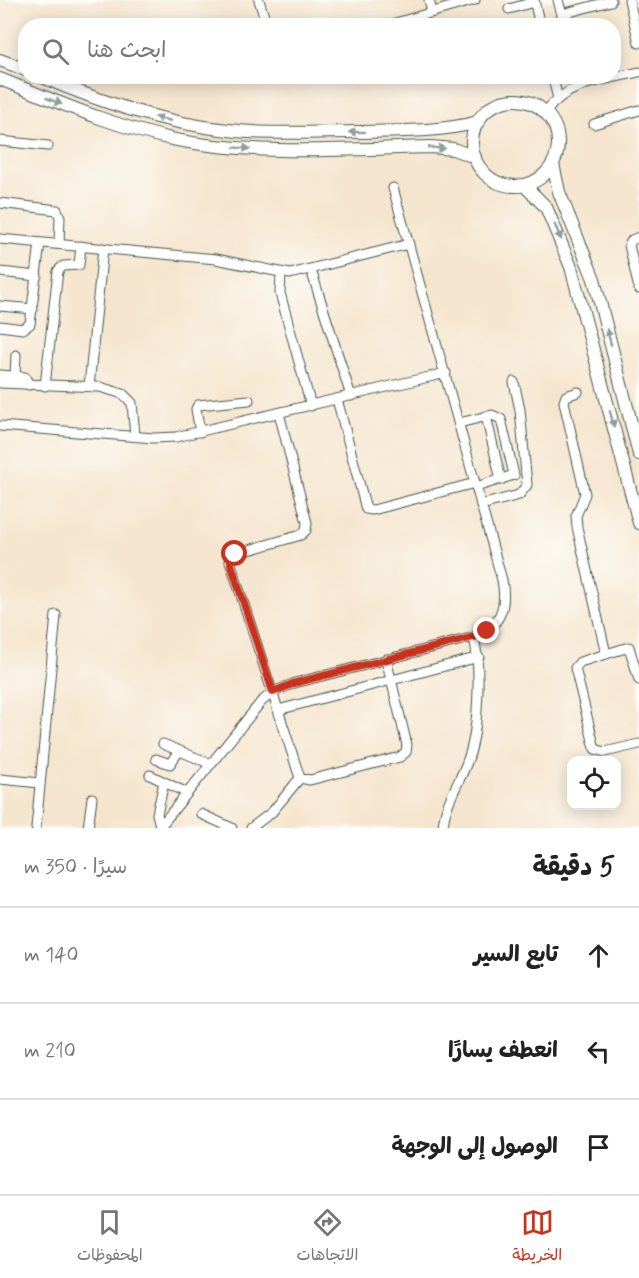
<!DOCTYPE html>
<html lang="ar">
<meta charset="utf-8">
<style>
:root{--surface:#fff;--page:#f6f6f6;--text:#222;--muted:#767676;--line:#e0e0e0;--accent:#c8321e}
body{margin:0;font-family:Mynerve,"Playpen Sans Arabic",sans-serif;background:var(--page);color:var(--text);direction:rtl}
.controls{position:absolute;right:18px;bottom:18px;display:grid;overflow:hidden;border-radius:12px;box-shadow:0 3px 15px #0003}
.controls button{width:54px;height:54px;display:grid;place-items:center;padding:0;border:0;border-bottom:2px solid var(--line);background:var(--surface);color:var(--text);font:30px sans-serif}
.stop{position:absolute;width:18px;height:18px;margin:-14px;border:4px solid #c8321e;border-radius:50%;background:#fff}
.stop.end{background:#c8321e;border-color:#fff;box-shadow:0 2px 6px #0008}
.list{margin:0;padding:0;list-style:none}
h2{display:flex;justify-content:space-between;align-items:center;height:78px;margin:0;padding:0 24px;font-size:26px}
h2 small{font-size:20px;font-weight:400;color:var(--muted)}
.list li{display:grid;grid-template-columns:39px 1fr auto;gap:18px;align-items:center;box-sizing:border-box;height:96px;padding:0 24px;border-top:2px solid var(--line)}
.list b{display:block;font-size:22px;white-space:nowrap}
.list em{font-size:20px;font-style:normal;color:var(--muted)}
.icon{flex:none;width:33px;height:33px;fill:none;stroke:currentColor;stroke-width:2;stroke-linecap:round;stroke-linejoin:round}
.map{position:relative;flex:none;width:639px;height:828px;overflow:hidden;direction:ltr}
.search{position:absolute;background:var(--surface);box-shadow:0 3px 15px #0003;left:18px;right:18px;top:18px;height:66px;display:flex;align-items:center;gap:15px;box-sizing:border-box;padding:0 21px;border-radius:24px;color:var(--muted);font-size:22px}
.sheet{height:366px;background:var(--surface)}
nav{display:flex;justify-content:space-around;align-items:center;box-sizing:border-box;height:84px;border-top:2px solid var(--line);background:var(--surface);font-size:16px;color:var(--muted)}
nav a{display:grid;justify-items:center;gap:3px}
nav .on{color:var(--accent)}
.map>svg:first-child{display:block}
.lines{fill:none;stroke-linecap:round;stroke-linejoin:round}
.minor-casing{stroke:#3f564b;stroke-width:11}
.major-casing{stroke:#3f564b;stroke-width:14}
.minor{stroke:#fff;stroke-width:9}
.major{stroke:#fff;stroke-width:12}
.oneway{fill:#8f9e9a}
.route{stroke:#c8321e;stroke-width:8}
</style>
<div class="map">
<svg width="639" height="828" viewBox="0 0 639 828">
<rect width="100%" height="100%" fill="#fdfcf7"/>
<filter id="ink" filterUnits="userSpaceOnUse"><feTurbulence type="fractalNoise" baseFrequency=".0167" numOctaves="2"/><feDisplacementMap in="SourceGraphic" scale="12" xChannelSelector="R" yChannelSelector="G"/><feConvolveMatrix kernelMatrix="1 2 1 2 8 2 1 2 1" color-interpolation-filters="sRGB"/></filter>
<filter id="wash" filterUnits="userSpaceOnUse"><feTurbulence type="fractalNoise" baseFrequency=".008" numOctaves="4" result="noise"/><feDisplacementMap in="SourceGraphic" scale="24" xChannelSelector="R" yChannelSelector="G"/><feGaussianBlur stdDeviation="1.35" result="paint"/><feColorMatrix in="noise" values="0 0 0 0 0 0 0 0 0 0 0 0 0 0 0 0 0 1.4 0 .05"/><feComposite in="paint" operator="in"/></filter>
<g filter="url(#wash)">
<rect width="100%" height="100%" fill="#f5e5ce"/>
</g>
<g filter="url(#ink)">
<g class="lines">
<defs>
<g id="minor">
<polyline points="259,0 267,26"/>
<polyline points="429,0 432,12"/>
<polyline points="534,0 540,26"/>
<polyline points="558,0 565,26"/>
<polyline points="629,0 639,43"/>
<polyline points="509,9 534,2"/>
<polyline points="562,14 611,1"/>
<polyline points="385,26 475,0"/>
<polyline points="552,76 558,98"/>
<path d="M546,112c20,-30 60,-32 93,-40"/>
<polyline points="594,124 639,110"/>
<polyline points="0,141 48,146"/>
<polyline points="0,203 57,210 60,217 59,244"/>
<polyline points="639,237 632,240 629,245 639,289"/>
<polyline points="0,239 216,259 290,274 409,244"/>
<polyline points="311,270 351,396"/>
<polyline points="0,272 37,276"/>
<polyline points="281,274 280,293 311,406"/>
<polyline points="0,306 33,309"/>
<polyline points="0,326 23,329 30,324 40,243"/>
<polyline points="0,375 25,377 29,385"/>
<polyline points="15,376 16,355"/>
<polyline points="0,383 100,387 123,394 132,403 135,436"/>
<polyline points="45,386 58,271 63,266 79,265 81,246"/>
<polyline points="89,386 103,248"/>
<polyline points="578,392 566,396 564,402 585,494 576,516 577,527 606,654"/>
<polyline points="337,399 366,509 373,510 475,483"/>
<polyline points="279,413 307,523 306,530 301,535 235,554 230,561 300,778 310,780 400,757 406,752 407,745 386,659"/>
<polyline points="486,416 501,480"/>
<polyline points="459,423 492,415 501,419 514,475 476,487"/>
<polyline points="0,426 154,438 176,437 446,373"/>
<polyline points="200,432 196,409 198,405 249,400"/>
<polyline points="481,505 519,495 527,485 520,410 514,382"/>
<polyline points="639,680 629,647 580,662 575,668 595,749 605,752 639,744"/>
<polyline points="278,710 479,657"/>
<polyline points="163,744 211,764"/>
<polyline points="156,759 170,764 179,751"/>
<polyline points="150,775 187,793"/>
<polyline points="0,779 40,783"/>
<polyline points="201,814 232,828"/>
<polyline points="160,826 157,814 164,782"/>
<polyline points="36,828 56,615"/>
<polyline points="88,828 92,798"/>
<path d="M159,828l102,-126 12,-10 22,-9 179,-46c27,-11 33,-30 28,-57l-109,-392"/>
<polyline points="251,828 272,812 300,778"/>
<path d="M443,828c1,-24 16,-44 24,-66 12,-30 14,-94 7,-125"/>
</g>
<g id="major">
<polyline points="0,60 26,70"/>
<path d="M40,76c61,26 122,47 188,54 41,5 82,2 123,2 43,-1 85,1 127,-10"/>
<path d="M0,79c58,23 115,48 176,61 83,16 170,9 255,7l22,2 22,8"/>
<circle cx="515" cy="143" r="43"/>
<polyline points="553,164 559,192 594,279 639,454"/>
<polyline points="524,185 546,207 571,267 639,523"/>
</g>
</defs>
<!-- minor casing -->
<use href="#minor" class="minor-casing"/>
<!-- major casing -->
<use href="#major" class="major-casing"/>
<!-- minor -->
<use href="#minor" class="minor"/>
<!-- major -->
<use href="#major" class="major"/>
</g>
<!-- one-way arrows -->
<defs><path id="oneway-solid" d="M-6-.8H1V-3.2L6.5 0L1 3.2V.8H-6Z" transform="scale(1.5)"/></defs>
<g class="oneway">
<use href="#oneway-solid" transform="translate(54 101) rotate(22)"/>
<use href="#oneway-solid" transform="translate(163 119) rotate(-167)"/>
<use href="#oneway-solid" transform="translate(357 132) rotate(179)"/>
<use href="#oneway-solid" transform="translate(242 148) rotate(4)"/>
<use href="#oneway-solid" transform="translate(437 148) rotate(5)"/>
<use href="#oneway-solid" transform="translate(558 232) rotate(66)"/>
<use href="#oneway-solid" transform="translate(609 337) rotate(-105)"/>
<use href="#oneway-solid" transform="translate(612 419) rotate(75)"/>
</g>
</g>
<g class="lines" filter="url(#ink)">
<!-- route -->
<polyline class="route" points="235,554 231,558 231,564 273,692 295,683 474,637 487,631"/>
</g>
</svg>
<div class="controls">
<button><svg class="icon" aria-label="locate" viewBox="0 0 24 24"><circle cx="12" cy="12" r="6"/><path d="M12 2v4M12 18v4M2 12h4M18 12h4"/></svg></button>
</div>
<div class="stop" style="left:235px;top:554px"></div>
<div class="stop end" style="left:487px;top:631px"></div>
<div class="search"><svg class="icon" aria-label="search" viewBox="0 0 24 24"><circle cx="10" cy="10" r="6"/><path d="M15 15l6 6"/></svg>ابحث هنا</div>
</div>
<section class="sheet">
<h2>5 دقيقة<small>سيرًا · 350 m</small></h2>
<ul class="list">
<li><svg class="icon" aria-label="ahead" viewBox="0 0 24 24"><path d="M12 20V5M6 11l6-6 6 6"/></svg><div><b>تابع السير</b></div><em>140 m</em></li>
<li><svg class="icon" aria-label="left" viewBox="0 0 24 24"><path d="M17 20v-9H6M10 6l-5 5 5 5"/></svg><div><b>انعطف يسارًا</b></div><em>210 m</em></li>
<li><svg class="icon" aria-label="arrive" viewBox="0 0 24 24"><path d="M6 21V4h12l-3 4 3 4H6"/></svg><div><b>الوصول إلى الوجهة</b></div></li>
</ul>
</section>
<nav>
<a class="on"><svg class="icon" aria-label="map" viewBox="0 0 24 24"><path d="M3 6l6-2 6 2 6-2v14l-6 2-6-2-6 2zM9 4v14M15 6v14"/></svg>الخريطة</a>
<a><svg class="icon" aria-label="directions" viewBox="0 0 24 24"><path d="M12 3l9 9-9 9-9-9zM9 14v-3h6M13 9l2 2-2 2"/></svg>الاتجاهات</a>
<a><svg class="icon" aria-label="saved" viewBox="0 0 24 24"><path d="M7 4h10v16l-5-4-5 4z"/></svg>المحفوظات</a>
</nav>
